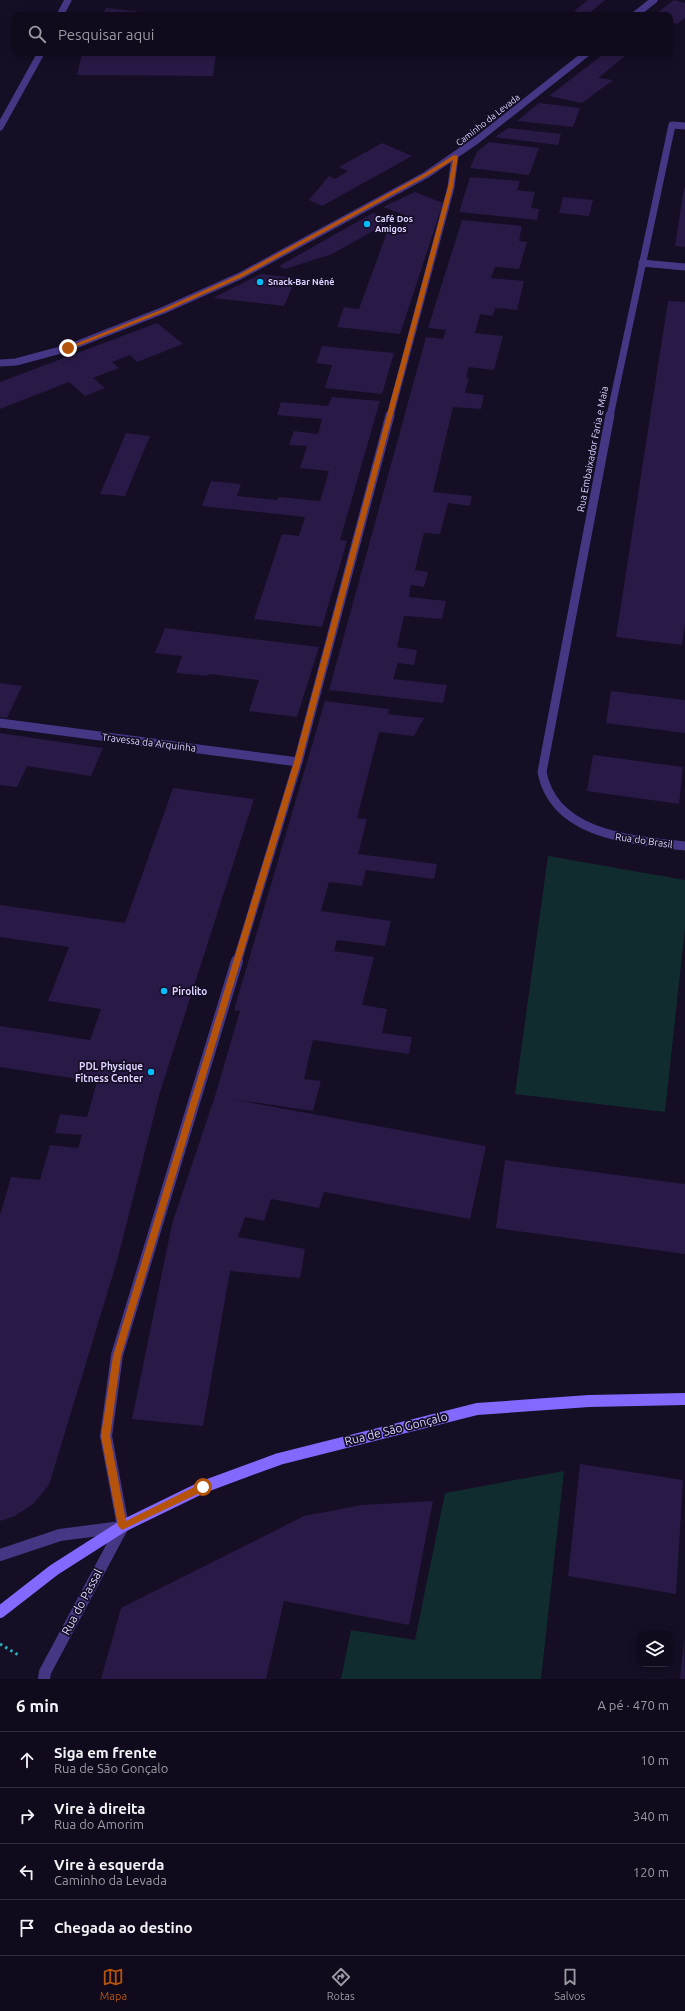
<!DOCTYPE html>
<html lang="pt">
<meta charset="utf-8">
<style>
:root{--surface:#100a1c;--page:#1e1829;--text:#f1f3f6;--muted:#9c9aa3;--line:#302b3b;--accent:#b45309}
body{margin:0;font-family:Ubuntu,sans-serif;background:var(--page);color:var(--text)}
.controls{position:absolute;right:12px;bottom:12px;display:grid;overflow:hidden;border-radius:8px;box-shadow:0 2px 10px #0003}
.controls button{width:36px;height:36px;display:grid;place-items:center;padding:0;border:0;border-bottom:1px solid var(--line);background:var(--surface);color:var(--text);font:20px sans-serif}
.stop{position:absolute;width:12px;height:12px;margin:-9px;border:3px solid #b45309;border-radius:50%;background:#fff}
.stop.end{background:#b45309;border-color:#fff;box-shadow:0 1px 4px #0008}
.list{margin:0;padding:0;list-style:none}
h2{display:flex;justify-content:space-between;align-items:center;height:52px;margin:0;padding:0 16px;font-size:17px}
h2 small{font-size:13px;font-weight:400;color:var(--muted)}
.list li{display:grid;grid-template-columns:26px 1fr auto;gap:12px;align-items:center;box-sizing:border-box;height:56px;padding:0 16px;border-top:1px solid var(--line)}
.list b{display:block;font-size:15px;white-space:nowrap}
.list p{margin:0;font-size:13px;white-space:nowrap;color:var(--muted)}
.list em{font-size:13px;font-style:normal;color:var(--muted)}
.icon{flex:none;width:22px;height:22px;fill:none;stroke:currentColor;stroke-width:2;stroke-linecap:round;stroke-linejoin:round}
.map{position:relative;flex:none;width:685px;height:1679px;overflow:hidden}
.search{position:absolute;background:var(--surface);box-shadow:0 2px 10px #0003;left:12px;right:12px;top:12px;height:44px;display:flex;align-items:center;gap:10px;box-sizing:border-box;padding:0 14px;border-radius:8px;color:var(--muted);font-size:15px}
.sheet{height:276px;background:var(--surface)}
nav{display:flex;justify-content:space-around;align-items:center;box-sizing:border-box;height:56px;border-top:1px solid var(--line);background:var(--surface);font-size:11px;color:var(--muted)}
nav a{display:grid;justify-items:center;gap:2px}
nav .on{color:var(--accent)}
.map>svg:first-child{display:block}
.green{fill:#112c2f}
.building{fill:#291946}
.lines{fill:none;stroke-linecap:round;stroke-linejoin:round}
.path{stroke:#2badb9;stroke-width:3;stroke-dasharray:2.5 3.5;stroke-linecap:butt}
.street-far2{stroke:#463785;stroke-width:7}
.street-far1{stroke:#463785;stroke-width:9}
.street{stroke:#463785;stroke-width:12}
.secondary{stroke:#8369ff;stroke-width:12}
.route{fill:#b45309}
.poi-dot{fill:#00befd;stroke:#150e25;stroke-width:1.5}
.labels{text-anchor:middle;stroke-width:3.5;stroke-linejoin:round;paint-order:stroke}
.far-street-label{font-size:9px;fill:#ded2ff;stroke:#150e25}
.far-poi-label{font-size:9px;font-weight:bold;fill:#ded2ff;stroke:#150e25;text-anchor:start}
.street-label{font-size:10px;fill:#ded2ff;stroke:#150e25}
.poi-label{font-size:10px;font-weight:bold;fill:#ded2ff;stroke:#150e25;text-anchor:start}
.near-street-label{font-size:12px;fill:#ded2ff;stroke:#150e25}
</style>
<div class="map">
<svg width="685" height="1679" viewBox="0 0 685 1679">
<rect width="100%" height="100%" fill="#150e25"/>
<!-- green -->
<g class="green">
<polygon points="548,856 685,880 685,928 665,1112 515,1094"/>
<polygon points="564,1471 541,1679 341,1679 351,1630 415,1640 445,1493"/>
</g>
<!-- building -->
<g class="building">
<polygon points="588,0 605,0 587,15 574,11"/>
<polygon points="674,0 685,3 685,18 677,24 670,22 670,15 654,15"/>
<polygon points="106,8 142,12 141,15 102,15"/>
<polygon points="82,53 216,53 213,76 77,75"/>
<polygon points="605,53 625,56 598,78 613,80 582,103 549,96"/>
<polygon points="539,103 580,108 573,127 517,121"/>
<polygon points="508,128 561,134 558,145 495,137"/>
<polygon points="489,142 539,148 529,175 470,168 477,152"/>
<polygon points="382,143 412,156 322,206 309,200 329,176 335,179 348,171 339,167"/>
<polygon points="470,177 520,181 517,190 535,192 531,208 539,209 537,220 459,212"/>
<polygon points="684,188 685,188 685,247 675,246"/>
<polygon points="415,192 443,203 400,334 337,327 344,307 359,309 390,224 403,226 407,216 383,207"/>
<polygon points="563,197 593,200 589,216 559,213"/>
<polygon points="373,213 391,221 332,254 285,269 279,266"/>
<polygon points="462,220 522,226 519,241 527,242 519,269 495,267 491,278 524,281 517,310 495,308 493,316 480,314 475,333 503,336 494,370 469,367 466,378 469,378 465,393 484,395 481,409 453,407 433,492 472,496 470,506 448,503 440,534 424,533 415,570 428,572 424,587 411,585 409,597 446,601 442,619 404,616 397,647 417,650 414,665 398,663 393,679 447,685 443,703 329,690 426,337 443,339 446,330 428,328"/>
<polygon points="261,274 296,278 284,306 213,298"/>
<polygon points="668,301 685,302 685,624 682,645 616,637"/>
<polygon points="157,323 183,344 137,362 130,355 112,362 119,368 93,378 105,388 85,396 69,382 0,409 0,382"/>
<polygon points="322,346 394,353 382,394 325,388 332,365 316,363"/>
<polygon points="332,397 380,401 340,540 347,541 322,627 254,619 282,534 299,536 305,517 202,506 211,481 241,484 237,496 277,500 279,497 320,501 329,471 300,468 307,446 289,445 294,431 318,434 322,419 277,415 281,402 328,406"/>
<polygon points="126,433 150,436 125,496 100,494"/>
<polygon points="165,628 319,647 297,717 249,711 259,680 209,674 208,676 176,673 182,656 155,653"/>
<polygon points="0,683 22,686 7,718 0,717"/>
<polygon points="611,691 685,700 685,733 606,723"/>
<polygon points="325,701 389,709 388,714 424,718 414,736 379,732 357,818 367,819 358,854 437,864 434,879 366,870 362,886 329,882 321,911 391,921 385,946 337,940 334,951 374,957 362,1005 387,1009 382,1033 412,1037 409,1054 313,1040 304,1079 321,1081 313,1111 231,1099 486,1146 470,1219 324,1192 319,1208 271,1199 264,1221 245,1217 238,1237 305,1249 300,1278 230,1271 203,1426 132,1419 172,1224 215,1096 240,1011 234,1010"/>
<polygon points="0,733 40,739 103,748 91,776 27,766 17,787 0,785"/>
<polygon points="593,755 683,767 679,804 587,791"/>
<polygon points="173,788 254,799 160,1092 117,1261 49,1485 33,1504 15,1516 0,1521 0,1215 11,1177 40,1180 50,1145 78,1148 82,1135 55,1133 60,1114 87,1117 97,1082 0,1067 0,1026 90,1040 101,1009 48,1001 69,947 0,937 0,905 125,923"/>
<polygon points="505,1160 685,1184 685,1254 496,1228"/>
<polygon points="580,1464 683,1480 676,1594 568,1576"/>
<polygon points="433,1501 409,1625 284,1601 266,1679 101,1679 121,1608 304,1516 362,1505"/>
<polygon points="684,1638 685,1679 680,1679"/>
</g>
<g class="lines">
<!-- path -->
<polyline class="path" points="0,1644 20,1656"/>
<!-- street-far2 -->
<g class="street-far2">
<polyline points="60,15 68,0"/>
<polyline points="635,15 654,0"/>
<polyline points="0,127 41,53"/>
<polyline points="642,263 685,267"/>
<polyline points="0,363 16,362 68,348 164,310 240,276 426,175 477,140 587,53"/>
<polyline points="390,416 451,187 455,156"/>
<polyline points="610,416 672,125 685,126"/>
</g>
<!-- street-far1 -->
<g class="street-far1">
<path d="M610,415l-68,357c12,64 91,68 143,74"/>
<polyline points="0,723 298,762"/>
<polyline points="237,962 298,762 390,415"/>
</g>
<!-- street -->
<g class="street">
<polyline points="123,1526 106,1436 117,1355 237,961"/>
<polyline points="0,1555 60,1535 121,1527"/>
<polyline points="44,1679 45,1672 123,1526"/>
</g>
<!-- secondary -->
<polyline class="secondary" points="0,1612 54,1570 123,1526 203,1487 279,1459 477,1409 589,1401 685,1399"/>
</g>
<!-- route -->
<polygon class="route" points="454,155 458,156 453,187 301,762 121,1356 110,1436 126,1521 200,1484 203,1483 208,1487 206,1490 122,1530 118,1526 101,1436 113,1356 294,762 448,187 453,160 427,176 242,277 166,311 70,349 65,348 163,309 238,275 424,174"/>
<!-- markers -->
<g class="poi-dot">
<circle cx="367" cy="224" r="4"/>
<circle cx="260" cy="282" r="4"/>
<circle cx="164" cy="991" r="4"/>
<circle cx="151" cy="1072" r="4"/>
</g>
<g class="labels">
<!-- far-street labels -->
<g class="far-street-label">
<text transform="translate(488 120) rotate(-38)" y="3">Caminho da Levada</text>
</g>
<!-- far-poi labels -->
<g class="far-poi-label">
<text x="375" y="222">Café Dos<tspan x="375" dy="10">Amigos</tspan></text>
<text x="268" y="285">Snack-Bar Néné</text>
</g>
<!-- street labels -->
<g class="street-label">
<text transform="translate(592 449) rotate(-79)" y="4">Rua Embaixador Faria e Maia</text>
<text transform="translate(149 742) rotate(7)" y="4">Travessa da Arquinha</text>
<text transform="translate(644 840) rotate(8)" y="4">Rua do Brasil</text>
</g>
<!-- poi labels -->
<g class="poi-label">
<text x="172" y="995">Pirolito</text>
<text x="143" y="1070" text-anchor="end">PDL Physique<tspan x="143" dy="12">Fitness Center</tspan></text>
</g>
<!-- near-street labels -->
<g class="near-street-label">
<text transform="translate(396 1429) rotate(-14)" y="4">Rua de São Gonçalo</text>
<text transform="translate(82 1602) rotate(-62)" y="4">Rua do Passal</text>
</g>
</g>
</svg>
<div class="controls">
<button><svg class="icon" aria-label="layers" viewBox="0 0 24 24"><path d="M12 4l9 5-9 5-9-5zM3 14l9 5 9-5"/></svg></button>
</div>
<div class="stop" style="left:203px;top:1487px"></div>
<div class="stop end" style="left:68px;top:348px"></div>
<div class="search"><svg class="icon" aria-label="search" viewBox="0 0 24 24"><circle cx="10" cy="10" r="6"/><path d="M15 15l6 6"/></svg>Pesquisar aqui</div>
</div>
<section class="sheet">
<h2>6 min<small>A pé · 470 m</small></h2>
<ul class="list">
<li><svg class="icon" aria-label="ahead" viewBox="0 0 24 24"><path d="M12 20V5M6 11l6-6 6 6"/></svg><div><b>Siga em frente</b><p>Rua de São Gonçalo</p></div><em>10 m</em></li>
<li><svg class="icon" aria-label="right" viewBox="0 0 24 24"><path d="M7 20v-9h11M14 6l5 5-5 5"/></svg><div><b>Vire à direita</b><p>Rua do Amorim</p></div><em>340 m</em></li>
<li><svg class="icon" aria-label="left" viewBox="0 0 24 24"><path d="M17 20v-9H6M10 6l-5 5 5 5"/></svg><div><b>Vire à esquerda</b><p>Caminho da Levada</p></div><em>120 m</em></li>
<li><svg class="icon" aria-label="arrive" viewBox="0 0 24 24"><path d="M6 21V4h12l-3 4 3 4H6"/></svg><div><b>Chegada ao destino</b></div></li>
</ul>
</section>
<nav>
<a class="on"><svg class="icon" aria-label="map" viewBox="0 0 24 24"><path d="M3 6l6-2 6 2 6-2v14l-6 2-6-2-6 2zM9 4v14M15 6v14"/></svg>Mapa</a>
<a><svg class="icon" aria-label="directions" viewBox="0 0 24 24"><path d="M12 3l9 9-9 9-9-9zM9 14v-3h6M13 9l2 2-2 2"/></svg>Rotas</a>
<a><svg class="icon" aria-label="saved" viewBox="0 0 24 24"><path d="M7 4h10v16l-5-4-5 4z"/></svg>Salvos</a>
</nav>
